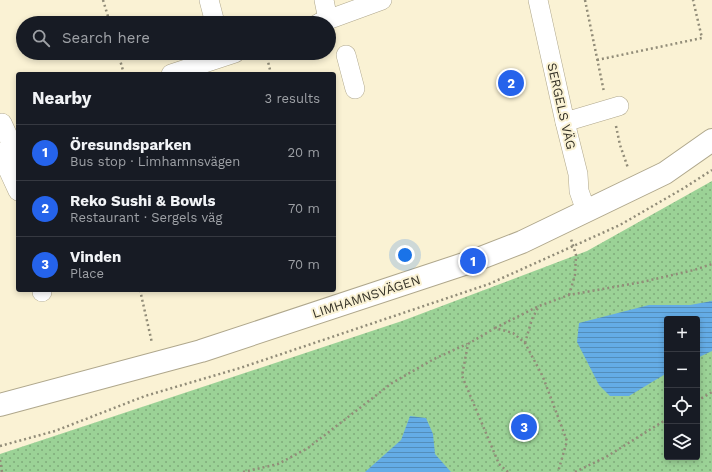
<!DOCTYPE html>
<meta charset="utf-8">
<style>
:root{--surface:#171b24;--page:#20242c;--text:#f1f3f6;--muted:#9ea1a6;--line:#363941;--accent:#2563eb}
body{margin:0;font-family:"Work Sans",sans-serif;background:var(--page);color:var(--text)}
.controls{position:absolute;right:12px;bottom:12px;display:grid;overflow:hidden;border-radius:4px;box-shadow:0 2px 6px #0003}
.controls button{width:36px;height:36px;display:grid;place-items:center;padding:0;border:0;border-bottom:1px solid var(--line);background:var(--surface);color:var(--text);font:20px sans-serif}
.you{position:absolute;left:405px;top:255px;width:14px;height:14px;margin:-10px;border:3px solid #fff;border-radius:50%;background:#1a73e8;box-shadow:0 0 0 6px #1a73e833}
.badge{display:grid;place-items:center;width:26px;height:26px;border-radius:50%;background:var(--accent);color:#fff;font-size:13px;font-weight:700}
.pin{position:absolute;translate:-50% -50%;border:2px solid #fff;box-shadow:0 1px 4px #0006}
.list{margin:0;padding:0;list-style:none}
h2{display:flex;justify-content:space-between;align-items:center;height:52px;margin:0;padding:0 16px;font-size:17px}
h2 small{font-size:13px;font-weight:400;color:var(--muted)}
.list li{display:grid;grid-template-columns:26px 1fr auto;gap:12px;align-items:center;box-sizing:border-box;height:56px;padding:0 16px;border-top:1px solid var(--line)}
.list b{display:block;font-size:15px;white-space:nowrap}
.list p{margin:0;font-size:13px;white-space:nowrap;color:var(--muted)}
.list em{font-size:13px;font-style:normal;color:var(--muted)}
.icon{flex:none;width:22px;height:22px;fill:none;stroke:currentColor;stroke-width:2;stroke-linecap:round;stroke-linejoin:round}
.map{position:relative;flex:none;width:712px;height:472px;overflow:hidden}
.search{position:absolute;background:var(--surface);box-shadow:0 2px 6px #0003;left:16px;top:16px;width:320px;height:44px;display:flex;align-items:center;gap:10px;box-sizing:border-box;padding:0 14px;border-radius:22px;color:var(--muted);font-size:15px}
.panel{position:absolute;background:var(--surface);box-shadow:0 2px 6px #0003;left:16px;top:72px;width:320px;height:220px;border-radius:4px}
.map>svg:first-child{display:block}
.green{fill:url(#green-dots);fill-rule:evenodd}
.water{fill:url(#water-rules)}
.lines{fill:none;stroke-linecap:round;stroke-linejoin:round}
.minor-casing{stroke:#afa78c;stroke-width:20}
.major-casing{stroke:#afa78c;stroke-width:24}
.path{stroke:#918c78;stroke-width:2.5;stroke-dasharray:2 3;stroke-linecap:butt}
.minor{stroke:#fff;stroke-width:19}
.major{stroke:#fff;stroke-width:22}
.labels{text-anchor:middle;stroke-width:4;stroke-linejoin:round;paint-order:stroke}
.street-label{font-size:13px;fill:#353227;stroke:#faf2d4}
</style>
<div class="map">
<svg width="712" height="472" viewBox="0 0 712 472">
<defs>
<pattern id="green-dots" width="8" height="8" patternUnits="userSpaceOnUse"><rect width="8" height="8" fill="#9bd296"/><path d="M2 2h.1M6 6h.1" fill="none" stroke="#7fab7a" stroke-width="1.8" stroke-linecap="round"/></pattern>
<pattern id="water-rules" width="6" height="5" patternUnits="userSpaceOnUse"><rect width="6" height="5" fill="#64ace6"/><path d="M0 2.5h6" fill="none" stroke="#538dba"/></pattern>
</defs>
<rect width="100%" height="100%" fill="#faf2d4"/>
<!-- green -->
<path class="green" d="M712,181v291h-712v-18l402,-133 185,-70zM667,319h30v138h-30z"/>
<!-- water -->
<g class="water">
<polygon points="712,301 712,351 697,358 697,319 667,319 667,373 629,396 610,396 599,385 577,342 579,323 649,305 690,305"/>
<polygon points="410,416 426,418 433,434 435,454 451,472 365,472 401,440"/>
</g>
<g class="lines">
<defs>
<g id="minor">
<polyline points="209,0 215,23"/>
<polyline points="324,0 328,20"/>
<polyline points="538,0 565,122 578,174 579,191 586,211"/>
<polyline points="319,23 382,0"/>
<polyline points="346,55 355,89"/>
<polyline points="171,74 235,53"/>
<polyline points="565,122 619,106"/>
<polyline points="2,123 18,158"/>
<polyline points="0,152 18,191"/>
<polyline points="42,290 42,292"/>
</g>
<polyline id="major" points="0,405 201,351 473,261 522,242 665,173 712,140"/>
</defs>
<!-- minor casing -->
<use href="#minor" class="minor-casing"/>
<!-- major casing -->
<use href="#major" class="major-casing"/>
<!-- path -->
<g class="path">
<polyline points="103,0 110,23"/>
<polyline points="585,0 604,92"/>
<polyline points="118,53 124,74"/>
<polyline points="266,53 271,74"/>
<polyline points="597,60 702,38 693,0"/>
<polyline points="616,126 620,145 628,168"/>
<polyline points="140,290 152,343"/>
<polyline points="569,295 575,275 576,255 571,239"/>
<polyline points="495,328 539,306 569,295 642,282 694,270 712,264"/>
<polyline points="525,343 532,319 539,306"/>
<polyline points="697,401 712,392"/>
<polyline points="0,446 55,431 145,396 240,368 489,284 620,225 684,188 712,170"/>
<polyline points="0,460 2,472"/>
<polyline points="243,472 278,464 308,448 392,383 434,359 467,344"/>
<polyline points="508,472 499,464 462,376 468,344 495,328 513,333 525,343 543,377 567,441 558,472"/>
<polyline points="575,472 606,457 667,419"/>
</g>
<!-- minor -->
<use href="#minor" class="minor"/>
<!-- major -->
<use href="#major" class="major"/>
</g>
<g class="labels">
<!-- street labels -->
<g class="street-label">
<text transform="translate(562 106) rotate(77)" y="5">SERGELS VÄG</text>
<text transform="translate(366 296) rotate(-18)" y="5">LIMHAMNSVÄGEN</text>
</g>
</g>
</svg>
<div class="controls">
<button>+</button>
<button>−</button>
<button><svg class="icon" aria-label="locate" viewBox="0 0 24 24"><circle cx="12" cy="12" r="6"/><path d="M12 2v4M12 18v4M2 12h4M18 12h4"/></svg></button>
<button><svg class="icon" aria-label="layers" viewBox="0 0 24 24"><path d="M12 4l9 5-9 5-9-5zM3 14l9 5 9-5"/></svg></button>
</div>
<div class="you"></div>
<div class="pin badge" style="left:473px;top:261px">1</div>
<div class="pin badge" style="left:511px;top:83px">2</div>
<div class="pin badge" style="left:524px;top:427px">3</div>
<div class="search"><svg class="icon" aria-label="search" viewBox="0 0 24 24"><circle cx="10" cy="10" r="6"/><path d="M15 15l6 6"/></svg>Search here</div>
<section class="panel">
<h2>Nearby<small>3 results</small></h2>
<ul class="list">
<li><span class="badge">1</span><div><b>Öresundsparken</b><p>Bus stop · Limhamnsvägen</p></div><em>20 m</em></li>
<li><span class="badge">2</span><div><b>Reko Sushi &amp; Bowls</b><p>Restaurant · Sergels väg</p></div><em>70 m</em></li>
<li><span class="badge">3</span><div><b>Vinden</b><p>Place</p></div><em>70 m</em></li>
</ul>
</section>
</div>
